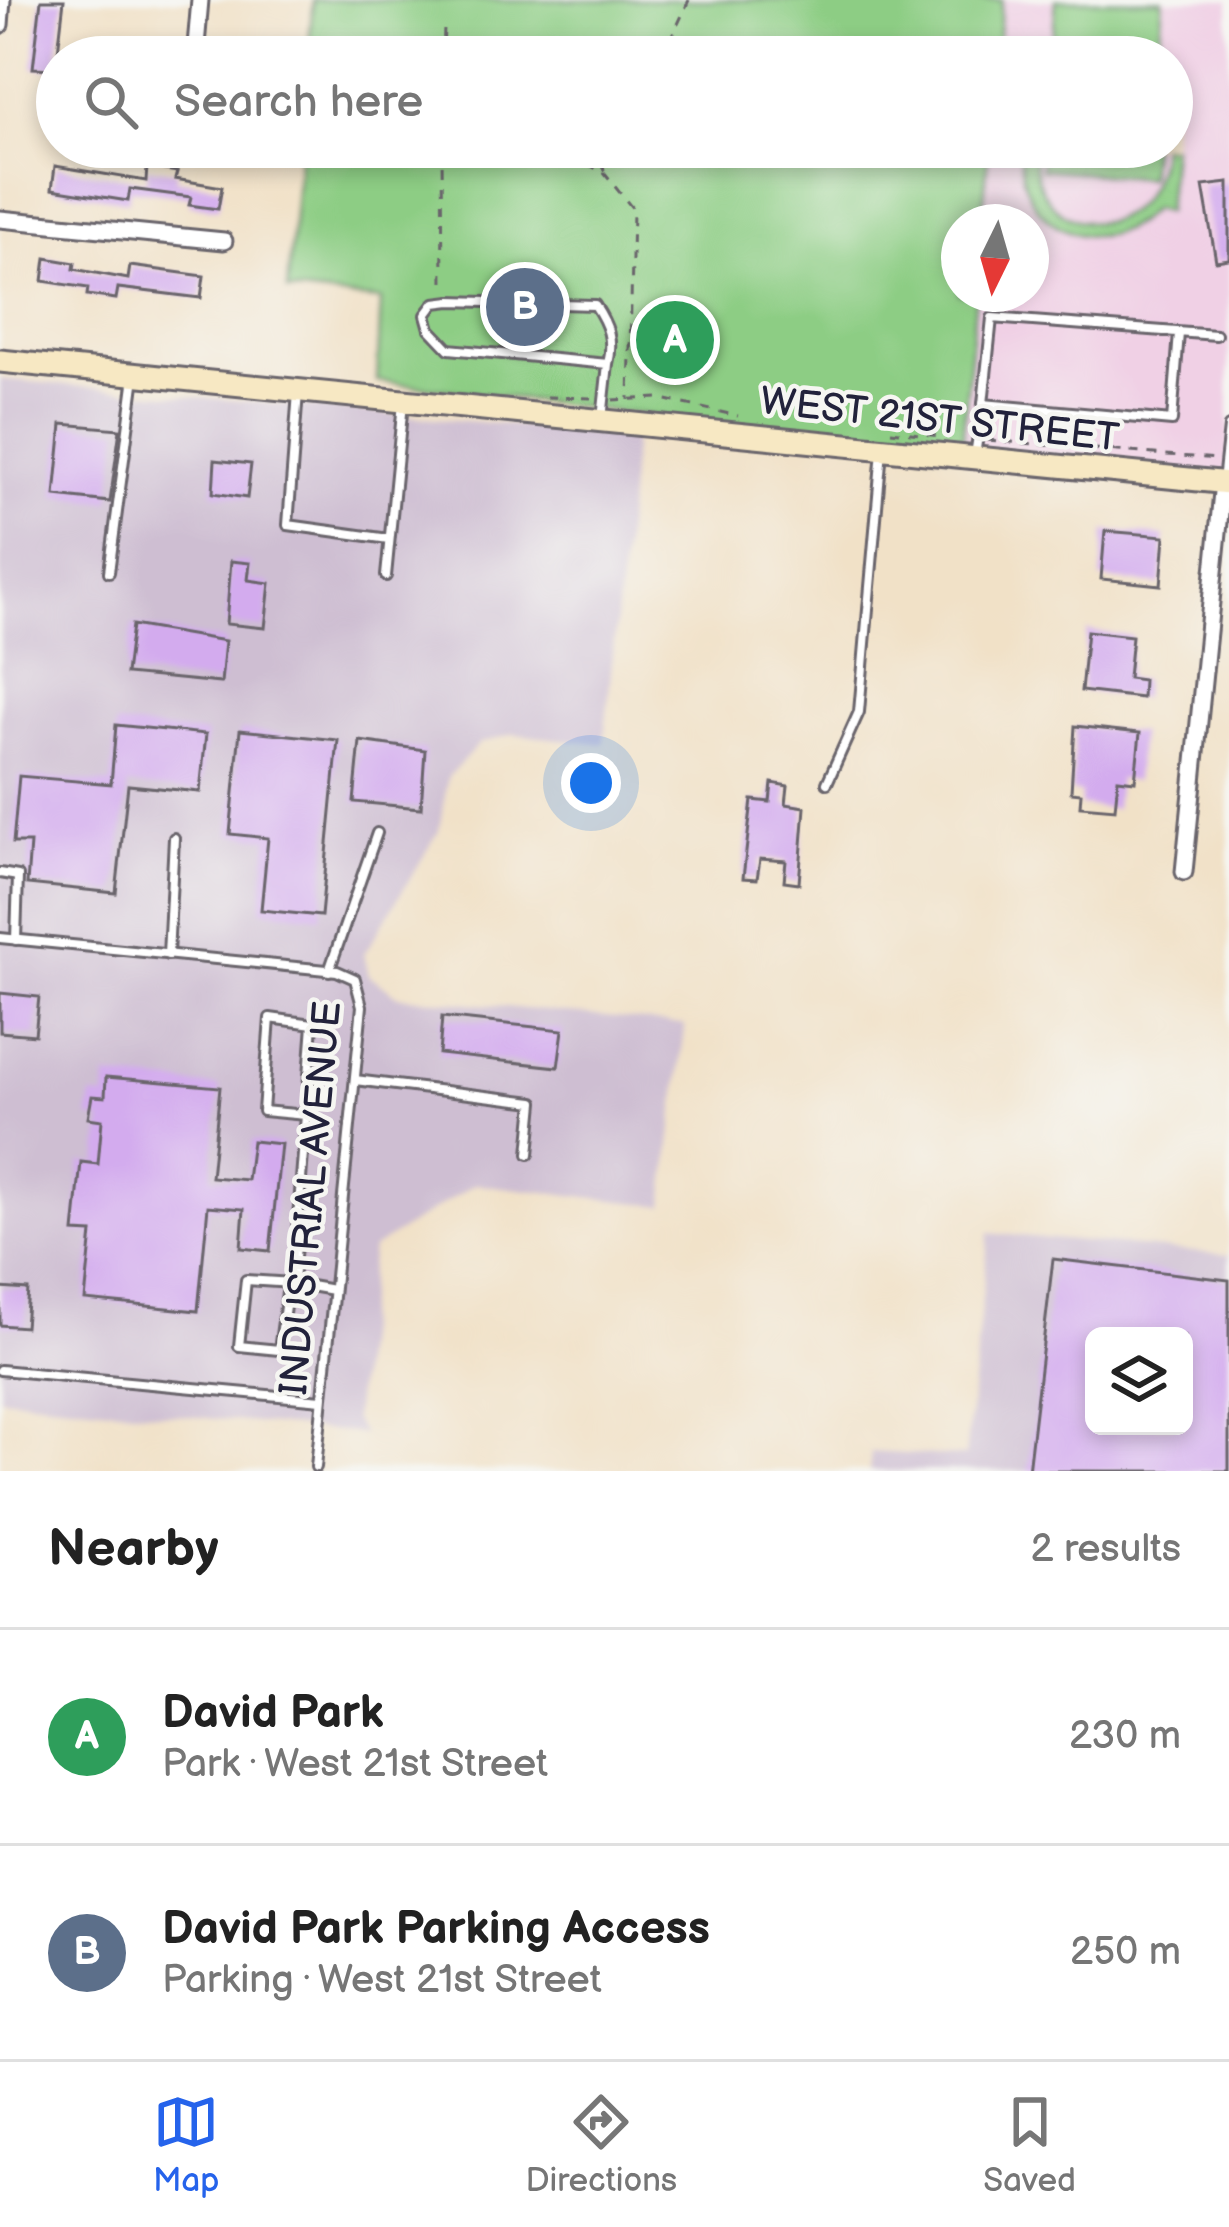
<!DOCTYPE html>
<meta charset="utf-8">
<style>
:root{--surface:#fff;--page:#f6f6f6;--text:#222;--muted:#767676;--line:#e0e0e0;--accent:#2563eb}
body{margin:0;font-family:"Balsamiq Sans",sans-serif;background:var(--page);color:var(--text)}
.controls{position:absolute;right:36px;bottom:36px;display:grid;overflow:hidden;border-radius:18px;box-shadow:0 6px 18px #0003}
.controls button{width:108px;height:108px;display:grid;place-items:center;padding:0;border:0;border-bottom:3px solid var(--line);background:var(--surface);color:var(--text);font:60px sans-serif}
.compass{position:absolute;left:941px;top:204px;width:108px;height:108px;border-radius:50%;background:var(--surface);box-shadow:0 6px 18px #0003;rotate:185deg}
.you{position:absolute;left:591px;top:783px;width:42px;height:42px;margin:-30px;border:9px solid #fff;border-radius:50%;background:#1a73e8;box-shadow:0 0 0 18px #1a73e833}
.badge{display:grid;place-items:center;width:78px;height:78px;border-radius:50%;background:var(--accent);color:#fff;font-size:39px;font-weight:700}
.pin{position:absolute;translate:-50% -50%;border:6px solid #fff;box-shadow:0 3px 12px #0006}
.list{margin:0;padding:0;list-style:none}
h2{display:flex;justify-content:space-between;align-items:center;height:156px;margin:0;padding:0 48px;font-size:51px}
h2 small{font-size:39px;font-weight:400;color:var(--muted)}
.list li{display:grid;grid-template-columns:78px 1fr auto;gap:36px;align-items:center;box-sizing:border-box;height:216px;padding:0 48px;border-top:3px solid var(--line)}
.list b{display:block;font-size:45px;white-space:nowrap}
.list p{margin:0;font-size:39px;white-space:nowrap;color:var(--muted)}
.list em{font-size:39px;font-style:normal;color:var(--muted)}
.icon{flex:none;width:66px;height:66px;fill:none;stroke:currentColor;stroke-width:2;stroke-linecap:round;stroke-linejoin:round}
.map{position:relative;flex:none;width:1229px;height:1471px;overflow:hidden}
.search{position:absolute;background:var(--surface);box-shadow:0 6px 18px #0003;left:36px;right:36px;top:36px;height:132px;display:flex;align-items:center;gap:30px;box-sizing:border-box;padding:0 42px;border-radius:66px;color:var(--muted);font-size:45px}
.sheet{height:588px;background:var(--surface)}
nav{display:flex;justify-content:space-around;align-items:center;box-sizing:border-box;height:168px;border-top:3px solid var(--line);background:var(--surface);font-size:33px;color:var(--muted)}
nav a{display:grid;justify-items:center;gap:6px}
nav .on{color:var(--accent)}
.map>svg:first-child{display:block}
.built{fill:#f0d0e5}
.industrial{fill:#cebed2;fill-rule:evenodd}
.green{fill:#8dcd84;stroke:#587860;stroke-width:3}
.building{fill:#d3abee;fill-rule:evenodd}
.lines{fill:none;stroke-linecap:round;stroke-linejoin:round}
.lane-casing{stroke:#6a656c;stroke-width:14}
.street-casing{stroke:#6a656c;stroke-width:21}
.secondary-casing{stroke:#6a656c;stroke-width:27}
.path{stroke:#6a656c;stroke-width:3;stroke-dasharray:9 9;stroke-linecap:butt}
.lane{stroke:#fff;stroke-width:8}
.street{stroke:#fff;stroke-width:15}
.secondary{stroke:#f7e8c3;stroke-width:21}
.labels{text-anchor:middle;stroke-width:9;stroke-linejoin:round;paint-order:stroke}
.street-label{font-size:39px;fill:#22223b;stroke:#f6f6f2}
</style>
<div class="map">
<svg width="1229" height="1471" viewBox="0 0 1229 1471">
<rect width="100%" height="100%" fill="#f6f6f2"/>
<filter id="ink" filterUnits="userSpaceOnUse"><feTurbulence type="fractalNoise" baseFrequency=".00833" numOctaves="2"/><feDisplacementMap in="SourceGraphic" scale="24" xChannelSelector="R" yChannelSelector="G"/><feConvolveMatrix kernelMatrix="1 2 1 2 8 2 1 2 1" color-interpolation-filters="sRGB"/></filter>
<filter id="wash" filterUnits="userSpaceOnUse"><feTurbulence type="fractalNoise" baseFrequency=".004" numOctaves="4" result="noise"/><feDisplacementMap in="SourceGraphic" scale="48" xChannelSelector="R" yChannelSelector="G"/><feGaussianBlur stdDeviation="2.7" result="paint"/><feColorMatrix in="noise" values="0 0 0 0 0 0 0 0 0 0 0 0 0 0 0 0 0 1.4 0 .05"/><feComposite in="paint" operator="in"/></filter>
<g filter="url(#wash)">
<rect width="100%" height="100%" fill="#f1e1c7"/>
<!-- built -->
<polygon class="built" points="1002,0 1229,0 1229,479 961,455 976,294 1031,294 1031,222 982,222 989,147 1172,147 1172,57 997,57"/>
<!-- industrial -->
<g class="industrial">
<polygon points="0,379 634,436 604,744 513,734 480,743 448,777 439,831 364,954 369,975 399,996 685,1025 664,1206 475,1184 372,1249 353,1419 363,1434 0,1397"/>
<path d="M989,1233l240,22v216h-360l2,-19 94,5zM1094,1336h90v90h-90z"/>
</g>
<!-- green -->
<g class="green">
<polygon points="313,0 1002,0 997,57 308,57"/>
<polygon points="1056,0 1163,0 1158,57 1051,57"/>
<polygon points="300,147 989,147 982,222 959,222 959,294 976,294 961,455 377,381 381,300 287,291"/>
<path d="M1021,147h13c-5,95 117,106 126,0h12l-6,65 -14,-3c-55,58 -138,16 -131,-62z"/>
<polygon points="1043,147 1151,147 1148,178 1041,169"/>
</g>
<g id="blocks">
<!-- building -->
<g class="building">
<polygon points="41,0 64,0 56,69 33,68"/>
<polygon points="55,166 146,181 147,167 177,172 175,179 222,187 218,209 189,205 191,197 130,189 128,201 52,189"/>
<polygon points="1229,183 1229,259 1216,261 1203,186"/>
<polygon points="46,258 75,263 74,269 128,279 130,266 204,276 201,298 118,288 116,299 87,295 88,288 43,281"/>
<polygon points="62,424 120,429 110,502 55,496"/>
<polygon points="215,460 251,464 247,498 213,493"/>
<polygon points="1105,531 1165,536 1161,585 1101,579"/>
<polygon points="231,561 250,563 248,580 270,583 265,628 226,624"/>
<polygon points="132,625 225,641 221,683 126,674"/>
<polygon points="1087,631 1132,636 1128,678 1143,680 1142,698 1081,691"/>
<polygon points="116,725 206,734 200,792 128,785 116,893 27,884 30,843 13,843 19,776 111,784"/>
<polygon points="1075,726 1140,733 1135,781 1118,779 1115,809 1080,806 1081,793 1071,792"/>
<polygon points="240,730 338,740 321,916 261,910 268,838 230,834"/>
<polygon points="360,741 425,750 421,808 354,802"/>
<polygon points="772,783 788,786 786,804 805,807 799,883 784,881 786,861 760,859 757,879 743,878 752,800 770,802"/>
<polygon points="0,993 39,997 35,1035 0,1032"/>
<polygon points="442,1017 563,1030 558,1067 439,1054"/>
<polygon points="106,1077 220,1087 211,1177 247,1180 252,1141 281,1144 270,1251 241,1248 244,1209 208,1206 198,1311 85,1300 92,1233 74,1232 81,1162 98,1164 102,1120 88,1118 92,1096 105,1097"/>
<path d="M1053,1259l176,21v191h-201zM1094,1336h90v90h-90z"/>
<polygon points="0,1288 28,1290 25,1327 0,1325"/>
</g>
</g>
</g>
<g filter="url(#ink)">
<use href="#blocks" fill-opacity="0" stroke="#6a656c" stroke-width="3"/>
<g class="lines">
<defs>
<g id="lane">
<polyline points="1179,333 1172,421 983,404 992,318 1216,335"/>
<polyline points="298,392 288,525 389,539"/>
<path d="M602,419l6,-55 -159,-15 -19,-20 -4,-14 9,-12 16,-2 144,4c13,20 19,35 13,59"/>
<polyline points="975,455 983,404"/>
<polyline points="1223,482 1229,427"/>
<polyline points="109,572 135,376"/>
<polyline points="386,576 403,403"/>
<polyline points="827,783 859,712 882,450"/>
<polyline points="0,873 18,876 16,940"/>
<polyline points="0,938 337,971 355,979 362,1006 316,1467"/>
<polyline points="168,955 174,838"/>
<polyline points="329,971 377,833"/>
<polyline points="355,1080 534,1102 529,1154"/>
<polyline points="306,1115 263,1111 270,1018 313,1024 293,1283 333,1290"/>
<polygon points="246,1280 293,1283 287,1292 279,1350 239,1346"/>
<polyline points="0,1370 322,1400"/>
</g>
<g id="street">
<polyline points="0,25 2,0"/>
<polyline points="195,57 200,0"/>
<polyline points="0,219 224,241"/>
<polyline points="1184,872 1223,482"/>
</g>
<polyline id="secondary" points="0,361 1229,483"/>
</defs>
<!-- lane casing -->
<use href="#lane" class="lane-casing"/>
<!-- street casing -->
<use href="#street" class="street-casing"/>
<!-- secondary casing -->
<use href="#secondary" class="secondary-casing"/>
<!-- path -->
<g class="path">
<polyline points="443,57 444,27"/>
<polyline points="663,57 689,0"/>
<polyline points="442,147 443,289"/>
<polyline points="556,147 604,173 633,209 629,400"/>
<polyline points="601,147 604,171"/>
<polyline points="547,397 591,398"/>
<polyline points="613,400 658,398 738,416"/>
<polyline points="891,431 941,436"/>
<polyline points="987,440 1216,459"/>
</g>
<!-- lane -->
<use href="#lane" class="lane"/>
<!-- street -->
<use href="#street" class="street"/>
<!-- secondary -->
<use href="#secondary" class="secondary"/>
</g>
</g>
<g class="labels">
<!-- street labels -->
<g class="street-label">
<text transform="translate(940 418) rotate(6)" y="14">WEST 21ST STREET</text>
<text transform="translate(309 1198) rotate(-85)" y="14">INDUSTRIAL AVENUE</text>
</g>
</g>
</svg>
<div class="controls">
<button><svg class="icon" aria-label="layers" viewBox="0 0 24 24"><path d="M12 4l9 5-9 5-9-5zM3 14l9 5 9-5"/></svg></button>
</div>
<svg class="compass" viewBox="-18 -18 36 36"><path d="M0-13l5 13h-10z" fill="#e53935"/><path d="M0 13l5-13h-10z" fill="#767676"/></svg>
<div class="you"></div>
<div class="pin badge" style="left:675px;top:340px;background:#2e9e5b">A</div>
<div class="pin badge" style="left:525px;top:307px;background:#5c6f8a">B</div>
<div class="search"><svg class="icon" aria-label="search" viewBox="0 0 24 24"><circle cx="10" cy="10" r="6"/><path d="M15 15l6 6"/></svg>Search here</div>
</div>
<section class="sheet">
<h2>Nearby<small>2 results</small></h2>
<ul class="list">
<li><span class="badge" style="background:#2e9e5b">A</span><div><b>David Park</b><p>Park · West 21st Street</p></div><em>230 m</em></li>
<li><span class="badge" style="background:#5c6f8a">B</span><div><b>David Park Parking Access</b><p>Parking · West 21st Street</p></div><em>250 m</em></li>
</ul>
</section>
<nav>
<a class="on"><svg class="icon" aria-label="map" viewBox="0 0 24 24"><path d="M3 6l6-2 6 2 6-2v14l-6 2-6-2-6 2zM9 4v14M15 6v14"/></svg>Map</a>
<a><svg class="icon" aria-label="directions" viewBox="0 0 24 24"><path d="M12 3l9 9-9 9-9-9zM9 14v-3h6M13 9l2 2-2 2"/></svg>Directions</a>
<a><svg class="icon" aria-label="saved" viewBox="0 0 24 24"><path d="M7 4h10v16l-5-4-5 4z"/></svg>Saved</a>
</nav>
